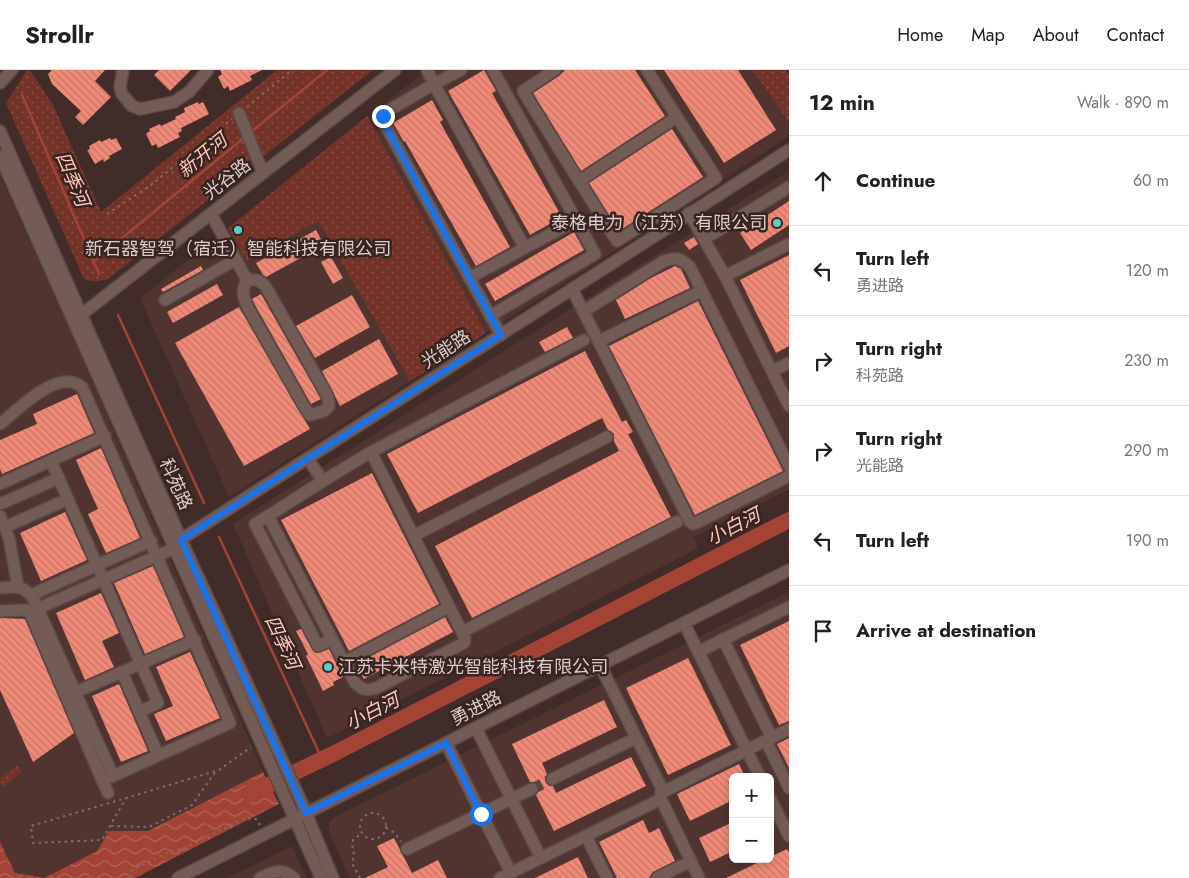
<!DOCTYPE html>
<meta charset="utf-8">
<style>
:root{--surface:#fff;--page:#f6f6f6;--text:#202124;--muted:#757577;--line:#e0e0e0}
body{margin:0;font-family:Jost,"Noto Sans SC",sans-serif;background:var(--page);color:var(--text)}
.controls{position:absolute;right:15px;bottom:15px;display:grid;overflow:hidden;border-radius:8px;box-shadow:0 2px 8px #0003}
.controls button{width:45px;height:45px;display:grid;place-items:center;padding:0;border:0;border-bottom:1px solid var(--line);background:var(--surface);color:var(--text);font:25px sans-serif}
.stop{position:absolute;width:15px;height:15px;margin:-11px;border:4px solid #1a73e8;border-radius:50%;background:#fff}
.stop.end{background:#1a73e8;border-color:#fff;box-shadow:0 1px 5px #0008}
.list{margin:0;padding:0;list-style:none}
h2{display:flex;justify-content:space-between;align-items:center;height:65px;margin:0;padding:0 20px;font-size:21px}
h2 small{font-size:16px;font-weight:400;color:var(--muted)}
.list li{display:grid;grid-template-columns:32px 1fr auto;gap:15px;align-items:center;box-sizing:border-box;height:90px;padding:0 20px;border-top:1px solid var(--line)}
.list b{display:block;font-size:19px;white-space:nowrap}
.list p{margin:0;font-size:16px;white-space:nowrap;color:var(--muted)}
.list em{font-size:16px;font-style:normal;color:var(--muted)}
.icon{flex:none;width:28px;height:28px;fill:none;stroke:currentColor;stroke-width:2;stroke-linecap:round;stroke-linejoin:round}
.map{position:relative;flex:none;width:789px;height:808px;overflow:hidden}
header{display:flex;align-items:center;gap:30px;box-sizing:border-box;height:70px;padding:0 25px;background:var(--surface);border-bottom:1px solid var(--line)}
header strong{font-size:24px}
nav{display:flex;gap:28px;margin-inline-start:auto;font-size:18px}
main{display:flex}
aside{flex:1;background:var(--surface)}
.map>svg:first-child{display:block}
.built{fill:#51342f;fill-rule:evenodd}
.grass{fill:url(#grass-dots)}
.water{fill:url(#water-waves)}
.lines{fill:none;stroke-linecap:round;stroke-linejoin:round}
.stream{stroke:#a24335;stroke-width:2.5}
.river{stroke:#a24335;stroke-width:16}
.building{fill:url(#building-back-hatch)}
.minor-tunnel{stroke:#594441;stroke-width:11;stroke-dasharray:11 5.5;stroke-linecap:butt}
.minor-casing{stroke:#5a4845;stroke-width:14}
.path{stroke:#7f6c69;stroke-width:2;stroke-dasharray:2.5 4;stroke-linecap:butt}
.minor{stroke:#735b56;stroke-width:11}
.route{stroke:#1a73e8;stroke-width:6}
.poi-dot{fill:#5ccebb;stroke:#37231f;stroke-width:2}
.labels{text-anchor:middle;stroke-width:5;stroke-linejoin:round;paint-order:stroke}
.street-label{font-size:18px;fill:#dccdcb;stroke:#37231f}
.poi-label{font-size:18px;fill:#dccdcb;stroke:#37231f;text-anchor:end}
.water-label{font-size:19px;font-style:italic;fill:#ffc9bf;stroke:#37231f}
</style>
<header>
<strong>Strollr</strong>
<nav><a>Home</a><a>Map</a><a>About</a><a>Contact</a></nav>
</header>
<main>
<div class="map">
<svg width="789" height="808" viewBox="0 0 789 808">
<defs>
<pattern id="grass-dots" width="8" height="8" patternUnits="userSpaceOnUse" patternTransform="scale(1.25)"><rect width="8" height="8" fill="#733329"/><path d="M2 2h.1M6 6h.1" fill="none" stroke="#864f47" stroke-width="1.8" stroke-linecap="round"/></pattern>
<pattern id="water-waves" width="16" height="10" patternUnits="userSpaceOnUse" patternTransform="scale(1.25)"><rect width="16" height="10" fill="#a24335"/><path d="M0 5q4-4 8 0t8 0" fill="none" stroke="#b2665a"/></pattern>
<pattern id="building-back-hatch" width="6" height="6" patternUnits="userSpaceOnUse" patternTransform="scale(1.25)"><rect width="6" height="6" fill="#f08977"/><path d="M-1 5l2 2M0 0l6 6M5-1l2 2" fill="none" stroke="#c47668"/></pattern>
</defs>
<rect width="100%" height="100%" fill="#422c29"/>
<!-- built -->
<g class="built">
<polygon points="427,0 752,0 789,52 789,66 608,185 229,427 140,228"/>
<polygon points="789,101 789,419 693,467 698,478 327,668 233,454 575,236"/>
<polygon points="0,106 63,245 263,702 148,761 109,761 97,781 44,808 0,808"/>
<path d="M789,522v286h-439l-21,-46v-11l6,-4zM733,707h37v82h-37z"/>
<polygon points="292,776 307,808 227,808"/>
</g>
<!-- grass -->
<g class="grass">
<path d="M27,0h3l23,35 48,107 176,-142h96l-264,208c-8,4 -17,4 -25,1l-78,-176z"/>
<polygon points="752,0 786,0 789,4 789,52"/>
<polygon points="367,46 486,263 410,311 318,151 247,191 228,158"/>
<polygon points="17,695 22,702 3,717 0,713 0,708"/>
</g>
<!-- water -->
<polygon class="water" points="263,702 279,734 135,808 0,808 0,772 15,803 44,808 97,781 109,761 148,761"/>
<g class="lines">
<!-- stream -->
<g class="stream">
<polyline points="22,25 99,204"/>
<polyline points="251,62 327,0"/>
<polyline points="94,191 245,67"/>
<polyline points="118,245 204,433"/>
<polyline points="219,467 322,689"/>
</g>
<!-- river -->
<polyline class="river" points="250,724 335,683 789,450"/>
</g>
<!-- building -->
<g class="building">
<polygon points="52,0 105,0 95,11 111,27 83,55 75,47 81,41 52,14 48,4"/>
<polygon points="159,0 191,0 170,21 154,5"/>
<polygon points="220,0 262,0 250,6 252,10 230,21 228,16 224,19 218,7 222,4"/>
<polygon points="484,0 496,21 492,23 562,147 530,165 448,21"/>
<polygon points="565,0 635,0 665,46 581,101 533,23 559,6"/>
<polygon points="664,0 738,0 776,60 724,93"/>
<polygon points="432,30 443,50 440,52 510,177 476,196 405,71 404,72 393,53"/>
<polygon points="198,32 199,34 203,32 209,44 181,58 182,61 178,63 180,67 158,78 156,74 152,76 146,64 150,61 149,59 160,54 161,56 176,49 175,47 185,42 184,38"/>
<polygon points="672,59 703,107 619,161 589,113"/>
<polygon points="110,68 111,70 116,68 122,79 109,86 110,88 104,92 103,89 95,94 87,80 90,79 89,76 100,70 101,72"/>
<polygon points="789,131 789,155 751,180 740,163"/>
<polygon points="316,160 324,175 266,207 263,205 256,193"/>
<polygon points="574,162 584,180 495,231 485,214"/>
<polygon points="694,167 698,174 689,180 684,173"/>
<polygon points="216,171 221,178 209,185 204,178"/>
<polygon points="789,185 789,276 776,283 740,210"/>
<polygon points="331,187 343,208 333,214 321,192"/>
<polygon points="201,196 203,200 163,222 161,219"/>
<polygon points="675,196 681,199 690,218 625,249 616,230 651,208"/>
<polygon points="217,214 223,225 173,253 167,242"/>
<polygon points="261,224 321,329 311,334 255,235 252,229"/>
<polygon points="352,225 370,257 315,288 296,256"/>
<polygon points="698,231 783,401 695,445 609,276"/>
<polygon points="239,237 310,359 244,396 175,273"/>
<polygon points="567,257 573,268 545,282 539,272"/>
<polygon points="379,269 398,304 340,336 322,301"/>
<polygon points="585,281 622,352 626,350 633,362 628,364 671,447 472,548 435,476 619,381 614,371 614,364 608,360 602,348 418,443 387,384"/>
<polygon points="77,324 94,363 2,404 0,399 0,370 37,354 33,344"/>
<polygon points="101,378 140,468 106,483 88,444 98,439 76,390"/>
<polygon points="372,403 439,534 349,581 281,450"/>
<polygon points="65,442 87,490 41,511 20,463"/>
<polygon points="153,496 184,567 145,584 114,513"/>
<polygon points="101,523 119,563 102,571 114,597 85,610 56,543"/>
<polygon points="445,547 453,562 364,609 356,594"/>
<polygon points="0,548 25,549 74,663 33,692 0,620"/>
<polygon points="789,551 789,651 779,655 740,575"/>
<polygon points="301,559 314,582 318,583 329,579 343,607 333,612 334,615 323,621 306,586 308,584 296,561"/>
<polygon points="190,582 220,648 166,671 154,644 173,636 156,597"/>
<polygon points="688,588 731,675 668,705 626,618"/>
<polygon points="119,614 148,681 121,692 92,626"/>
<polygon points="604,630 617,657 542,693 547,704 545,708 546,713 548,715 553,716 556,723 631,687 646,716 554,761 536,725 539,720 538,715 536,713 530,712 512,674"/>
<polygon points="789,668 789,698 777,674"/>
<polygon points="739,694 745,707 733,707 733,730 690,751 677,724"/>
<polygon points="643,750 649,763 659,758 675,791 653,802 649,808 617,808 599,772"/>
<polygon points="733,752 733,781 710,792 699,768"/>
<polygon points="394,768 412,803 438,790 447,808 365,808 388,797 377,776"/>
<polygon points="787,779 789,782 789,808 726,808 765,789 770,789 770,787"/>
<polygon points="578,787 588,808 535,808"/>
</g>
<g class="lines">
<!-- minor-tunnel -->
<polyline class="minor-tunnel" points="532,719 552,709"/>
<defs>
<g id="minor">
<polyline points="123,0 120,17 122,24 132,36 140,39 174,32 189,22 208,0"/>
<polyline points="427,0 434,14 386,42 383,46 384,53 501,265"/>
<polyline points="461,0 434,14 525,178"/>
<polyline points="555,0 523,21 579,111"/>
<polyline points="647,0 716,108 617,171 579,111 677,47"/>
<polyline points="0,13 12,0"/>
<polyline points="239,43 263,103"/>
<polyline points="0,61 179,465 301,731 333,808"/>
<polyline points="0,86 321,808"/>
<polyline points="689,143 725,206 789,336"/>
<path d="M211,144l36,66c-6,11 -4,17 1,28l57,100 5,7 14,-4 5,-5 -1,-9 -62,-110c-6,-7 -10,-8 -19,-7"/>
<polyline points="704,169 789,117"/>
<polyline points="725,206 789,174"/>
<polyline points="469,208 577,150"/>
<polyline points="572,219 690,452 693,454 698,452 789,406"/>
<polyline points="165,230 235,190"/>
<path d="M584,241l80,-50c11,-4 17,-3 26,6l99,199"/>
<polyline points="81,245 395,0"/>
<polyline points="490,246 595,184 493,0"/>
<polyline points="599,271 701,221"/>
<polyline points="772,301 789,293"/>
<path d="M0,354c18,-14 58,-57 82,-37l148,336 -117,53 -79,-176c-11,-16 -17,-13 -34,-12"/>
<polyline points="371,382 584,270"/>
<path d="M308,389l15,22 -55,35 87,167c8,7 11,8 21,5l88,-45 1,-5 -94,-186 -48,29"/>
<polyline points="51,391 158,633 139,642"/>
<polyline points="0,414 105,366"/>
<polyline points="0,434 59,408"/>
<polyline points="0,446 9,468 18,517"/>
<polyline points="268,446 255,454 318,576 332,569"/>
<polyline points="5,457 68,429"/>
<polyline points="413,466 607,367"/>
<polyline points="177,472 789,80"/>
<polyline points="31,525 151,471"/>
<polyline points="39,538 175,478"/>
<polyline points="0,541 27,540 31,545 102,710 113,706"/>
<polyline points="684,553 760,707"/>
<polyline points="462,562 677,452"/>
<polyline points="723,569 772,668"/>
<polyline points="698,582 789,537"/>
<polyline points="344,592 449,537"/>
<polyline points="600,595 661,717 661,729 699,808"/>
<polyline points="122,602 158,685"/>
<polyline points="76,622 195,570"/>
<polyline points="476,658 541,788"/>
<polyline points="766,671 789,718"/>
<polyline points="446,673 511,803"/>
<polyline points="552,709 636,668"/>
<polyline points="102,710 108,723"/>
<polyline points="661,723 789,659"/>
<polyline points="770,728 789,766"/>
<polyline points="586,766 607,808"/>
<polyline points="407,779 532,719"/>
<polyline points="178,808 789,500"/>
<path d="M260,808c13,-6 22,-11 34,0"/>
<polyline points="500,808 661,729"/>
<polyline points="657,808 691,791"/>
</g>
</defs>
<!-- minor casing -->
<use href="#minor" class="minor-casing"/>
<!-- path -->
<g class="path">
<polyline points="247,37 292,0"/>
<polyline points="107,144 151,115 232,49"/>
<polyline points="113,732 219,700 251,677"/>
<polyline points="109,733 31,756 33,773 102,770 126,728"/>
<circle cx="373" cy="756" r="13"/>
<polyline points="111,756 149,757 192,735 216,701"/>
<polyline points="386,758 395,763 401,772"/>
<polyline points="130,808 131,801 172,780 183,779 245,748 256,749 260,755"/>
<polyline points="360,808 352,793 354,785 352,774 353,770 362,763"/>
</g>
<!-- minor -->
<use href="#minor" class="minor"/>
</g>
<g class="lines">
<!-- route -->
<polyline class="route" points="383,46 384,53 501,265 181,470 306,743 446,673 481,744"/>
</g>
<!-- markers -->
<g class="poi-dot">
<circle cx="777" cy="153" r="5"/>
<circle cx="238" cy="160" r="5"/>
<circle cx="328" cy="597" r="5"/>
</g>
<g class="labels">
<!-- street labels -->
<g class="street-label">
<text transform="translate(227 109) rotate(-38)" y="6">光谷路</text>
<text transform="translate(446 279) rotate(-33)" y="6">光能路</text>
<text transform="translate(176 414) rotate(66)" y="6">科苑路</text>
<text transform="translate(476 638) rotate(-27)" y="6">勇进路</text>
</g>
<!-- poi labels -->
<g class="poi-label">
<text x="767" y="159">泰格电力（江苏）有限公司</text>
<text x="238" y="185" text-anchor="middle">新石器智驾（宿迁）智能科技有限公司</text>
<text x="338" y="603" text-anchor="start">江苏卡米特激光智能科技有限公司</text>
</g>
<!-- water labels -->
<g class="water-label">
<text transform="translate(202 85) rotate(-39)" y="7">新开河</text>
<text transform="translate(73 109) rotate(67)" y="7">四季河</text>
<text transform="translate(733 456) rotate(-27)" y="7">小白河</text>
<text transform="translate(283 572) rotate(65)" y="7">四季河</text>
<text transform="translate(372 641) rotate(-27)" y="7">小白河</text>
</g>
</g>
</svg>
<div class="controls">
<button>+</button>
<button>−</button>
</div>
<div class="stop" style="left:481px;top:744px"></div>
<div class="stop end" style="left:383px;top:46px"></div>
</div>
<aside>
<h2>12 min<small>Walk · 890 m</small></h2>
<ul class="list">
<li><svg class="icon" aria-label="ahead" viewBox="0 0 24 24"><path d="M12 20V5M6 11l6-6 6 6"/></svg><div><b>Continue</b></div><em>60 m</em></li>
<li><svg class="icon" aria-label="left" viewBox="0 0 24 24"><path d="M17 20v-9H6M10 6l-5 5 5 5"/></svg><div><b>Turn left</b><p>勇进路</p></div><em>120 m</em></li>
<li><svg class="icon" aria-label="right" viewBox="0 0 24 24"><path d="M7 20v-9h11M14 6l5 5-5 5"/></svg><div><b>Turn right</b><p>科苑路</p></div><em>230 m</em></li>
<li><svg class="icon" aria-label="right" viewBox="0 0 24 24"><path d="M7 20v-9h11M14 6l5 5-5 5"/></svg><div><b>Turn right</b><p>光能路</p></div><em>290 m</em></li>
<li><svg class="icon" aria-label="left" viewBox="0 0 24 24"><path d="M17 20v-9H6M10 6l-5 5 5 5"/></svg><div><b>Turn left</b></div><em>190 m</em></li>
<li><svg class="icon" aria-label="arrive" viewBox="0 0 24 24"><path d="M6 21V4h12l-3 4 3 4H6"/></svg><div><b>Arrive at destination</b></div></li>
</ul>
</aside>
</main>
